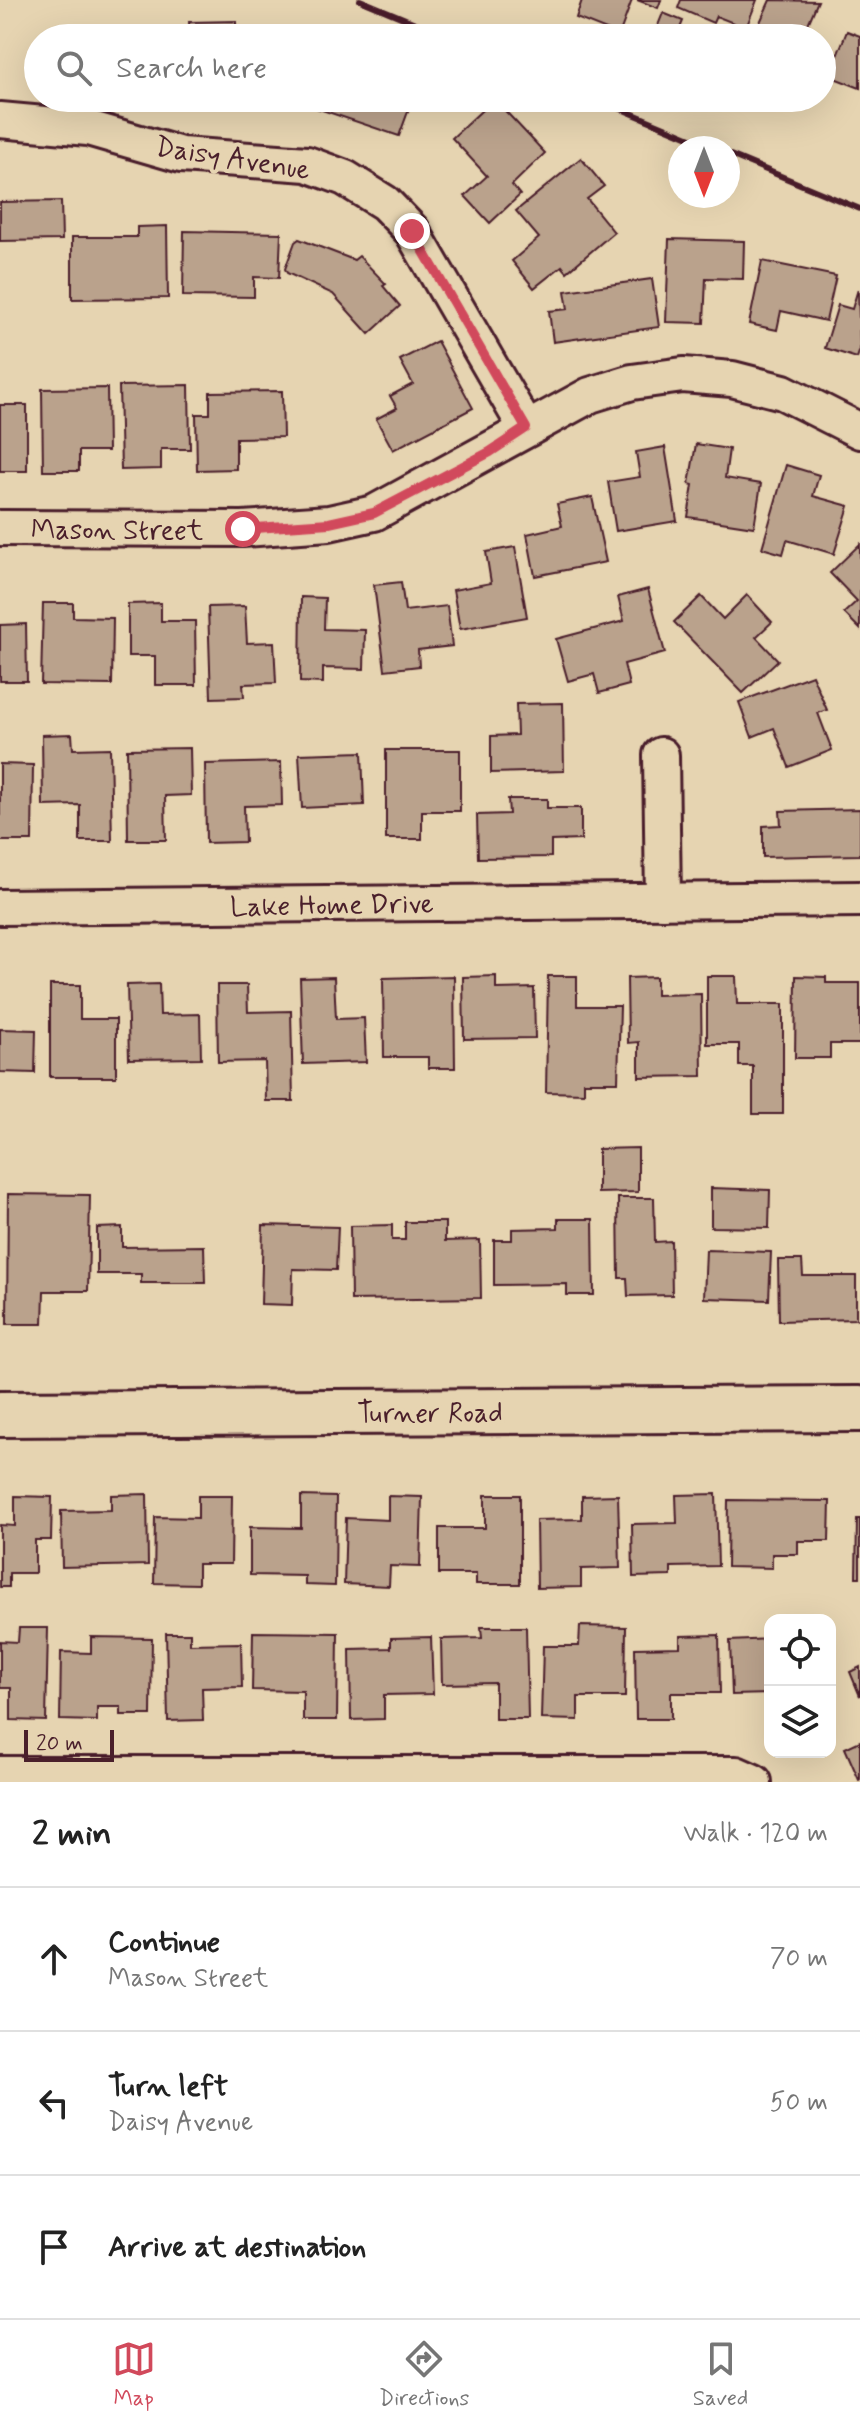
<!DOCTYPE html>
<meta charset="utf-8">
<style>
:root{--surface:#fff;--page:#f6f6f6;--text:#222;--muted:#767676;--line:#e0e0e0;--accent:#d1495b}
body{margin:0;font-family:Mynerve,sans-serif;background:var(--page);color:var(--text)}
.controls{position:absolute;right:24px;bottom:24px;display:grid;overflow:hidden;border-radius:16px;box-shadow:0 8px 32px #0002}
.controls button{width:72px;height:72px;display:grid;place-items:center;padding:0;border:0;border-bottom:2px solid var(--line);background:var(--surface);color:var(--text);font:40px sans-serif}
.compass{position:absolute;left:668px;top:136px;width:72px;height:72px;border-radius:50%;background:var(--surface);box-shadow:0 8px 32px #0002;rotate:180deg}
.scale{position:absolute;left:24px;bottom:20px;width:90px;box-sizing:border-box;padding-left:8px;border:4px solid #4a1f2b;border-top:0;font-size:22px;line-height:28px;white-space:nowrap;color:#4a1f2b;-webkit-text-stroke:6px #e6d4b1;paint-order:stroke}
.stop{position:absolute;width:24px;height:24px;margin:-18px;border:6px solid #d1495b;border-radius:50%;background:#fff}
.stop.end{background:#d1495b;border-color:#fff;box-shadow:0 2px 8px #0008}
.list{margin:0;padding:0;list-style:none}
h2{display:flex;justify-content:space-between;align-items:center;height:104px;margin:0;padding:0 32px;font-size:34px}
h2 small{font-size:26px;font-weight:400;color:var(--muted)}
.list li{display:grid;grid-template-columns:52px 1fr auto;gap:24px;align-items:center;box-sizing:border-box;height:144px;padding:0 32px;border-top:2px solid var(--line)}
.list b{display:block;font-size:30px;white-space:nowrap}
.list p{margin:0;font-size:26px;white-space:nowrap;color:var(--muted)}
.list em{font-size:26px;font-style:normal;color:var(--muted)}
.icon{flex:none;width:44px;height:44px;fill:none;stroke:currentColor;stroke-width:2;stroke-linecap:round;stroke-linejoin:round}
.map{position:relative;flex:none;width:860px;height:1782px;overflow:hidden}
.search{position:absolute;background:var(--surface);box-shadow:0 8px 32px #0002;left:24px;right:24px;top:24px;height:88px;display:flex;align-items:center;gap:20px;box-sizing:border-box;padding:0 28px;border-radius:44px;color:var(--muted);font-size:30px}
.sheet{height:536px;background:var(--surface)}
nav{display:flex;justify-content:space-around;align-items:center;box-sizing:border-box;height:112px;border-top:2px solid var(--line);background:var(--surface);font-size:22px;color:var(--muted)}
nav a{display:grid;justify-items:center;gap:4px}
nav .on{color:var(--accent)}
.map>svg:first-child{display:block}
.building{fill:#baa28c;stroke:#4a1f2b;stroke-width:2}
.lines{fill:none;stroke-linecap:round;stroke-linejoin:round}
.minor-casing{stroke:#4a1f2b;stroke-width:40}
.secondary-casing{stroke:#4a1f2b;stroke-width:50}
.minor{stroke:#e6d4b1;stroke-width:34}
.secondary{stroke:#e6d4b1;stroke-width:44}
.rail{stroke:#4a1f2b;stroke-width:6}
.route{stroke:#d1495b;stroke-width:10}
.labels{text-anchor:middle;stroke-width:8;stroke-linejoin:round;paint-order:stroke}
.street-label{font-size:28px;fill:#4a1f2b;stroke:#e6d4b1}
</style>
<div class="map">
<svg width="860" height="1782" viewBox="0 0 860 1782">
<rect width="100%" height="100%" fill="#e6d4b1"/>
<filter id="ink" filterUnits="userSpaceOnUse"><feTurbulence type="fractalNoise" baseFrequency=".0125" numOctaves="2"/><feDisplacementMap in="SourceGraphic" scale="16" xChannelSelector="R" yChannelSelector="G"/><feConvolveMatrix kernelMatrix="1 2 1 2 8 2 1 2 1" color-interpolation-filters="sRGB"/></filter>
<g filter="url(#ink)">
<!-- building -->
<g class="building">
<polygon points="582,0 632,0 619,35 576,18"/>
<polygon points="637,0 661,0 658,8"/>
<polygon points="681,0 757,0 746,28 716,16 713,23 678,8"/>
<polygon points="770,0 818,1 802,38 753,38"/>
<polygon points="663,13 683,21 676,38 653,38"/>
<polygon points="236,21 236,38 190,38 189,22"/>
<polygon points="847,31 860,36 860,88 829,76"/>
<polygon points="303,98 413,98 399,136 301,103"/>
<polygon points="778,98 811,98 807,110"/>
<polygon points="494,99 545,153 512,185 520,195 490,223 465,196 487,176 452,138"/>
<polygon points="581,158 604,186 587,199 614,232 567,272 562,266 534,288 512,261 539,238 516,211"/>
<polygon points="61,201 62,240 0,241 0,202"/>
<polygon points="167,226 168,298 72,299 72,237 137,237 137,227"/>
<polygon points="184,231 281,233 279,278 254,277 254,297 183,296"/>
<polygon points="299,239 354,260 359,256 386,284 383,286 400,306 369,334 333,294 287,273 285,269 295,242"/>
<polygon points="669,239 744,241 743,279 706,278 704,323 666,322"/>
<polygon points="762,261 836,276 826,321 781,311 777,330 749,324"/>
<polygon points="652,279 659,327 553,342 549,311 568,309 565,291"/>
<polygon points="858,289 860,349 857,358 825,348 838,305 852,309"/>
<polygon points="437,341 473,408 393,450 376,419 397,408 390,396 413,384 400,360"/>
<polygon points="189,385 190,449 161,449 161,469 121,470 119,386"/>
<polygon points="107,388 108,451 79,451 79,471 43,471 42,389"/>
<polygon points="282,391 283,437 236,438 236,469 197,470 196,414 210,414 210,392"/>
<rect x="0" y="405" width="27" height="66"/>
<polygon points="696,444 729,449 725,478 761,484 754,527 688,517 693,485 689,484"/>
<polygon points="665,447 677,521 616,531 608,482 640,477 636,452"/>
<polygon points="786,465 819,475 813,496 849,506 834,554 787,540 783,554 762,548"/>
<polygon points="592,497 606,562 535,576 527,534 562,526 557,504"/>
<polygon points="860,544 860,629 844,613 857,601 830,573"/>
<polygon points="515,547 527,617 460,629 453,590 491,583 486,552"/>
<polygon points="401,582 405,611 447,606 452,646 418,650 419,666 385,670 374,585"/>
<polygon points="648,589 665,653 624,664 629,685 599,693 594,674 568,681 556,639 624,621 618,597"/>
<polygon points="747,595 772,622 756,637 778,660 743,693 674,622 701,596 723,619"/>
<polygon points="301,597 325,598 324,629 365,630 364,669 323,668 323,683 300,682"/>
<polygon points="43,603 73,603 73,617 113,618 112,685 41,684"/>
<polygon points="161,603 161,621 195,621 196,685 155,685 155,656 128,656 128,604"/>
<polygon points="245,606 247,643 274,642 276,683 243,684 244,697 211,698 208,607"/>
<polygon points="26,624 27,681 0,681 0,625"/>
<polygon points="812,675 827,710 818,713 832,750 789,767 774,728 752,737 739,702"/>
<polygon points="563,703 564,771 491,773 491,736 517,735 516,704"/>
<polygon points="72,734 73,749 110,748 112,841 80,841 80,805 43,806 42,735"/>
<polygon points="190,748 191,795 165,796 166,840 128,840 127,749"/>
<polygon points="386,750 460,750 460,811 422,811 422,839 386,839"/>
<polygon points="362,752 364,805 302,808 299,754"/>
<polygon points="281,762 282,805 244,806 245,842 206,843 205,764"/>
<polygon points="0,764 33,765 32,841 0,841"/>
<polygon points="508,799 547,799 547,808 581,808 581,840 551,841 551,857 478,858 477,815 509,814"/>
<polygon points="860,809 860,855 763,857 763,826 781,825 780,811"/>
<polygon points="454,976 455,1068 428,1068 428,1057 384,1057 383,978"/>
<polygon points="496,976 496,989 534,988 535,1038 464,1039 463,977"/>
<polygon points="548,976 577,976 577,1006 620,1006 618,1082 584,1082 584,1093 546,1092"/>
<polygon points="707,976 736,976 737,1004 783,1004 783,1114 753,1114 753,1066 739,1066 739,1044 707,1044"/>
<polygon points="796,976 826,977 826,983 860,983 860,1044 830,1044 830,1058 795,1058"/>
<polygon points="334,977 336,1019 364,1018 366,1062 303,1064 300,978"/>
<polygon points="656,977 656,995 701,994 702,1076 639,1077 639,1042 628,1043 627,978"/>
<polygon points="159,984 160,1015 200,1014 201,1058 129,1059 127,985"/>
<polygon points="50,985 80,985 80,1019 116,1019 116,1077 50,1077"/>
<polygon points="217,985 247,985 248,1012 291,1011 293,1101 266,1101 265,1061 218,1062"/>
<polygon points="0,1029 36,1030 35,1073 0,1072"/>
<polygon points="638,1148 638,1192 598,1193 598,1149"/>
<polygon points="711,1188 770,1190 769,1228 711,1227"/>
<polygon points="8,1194 90,1195 88,1291 44,1291 43,1324 7,1324"/>
<polygon points="618,1198 654,1198 655,1242 671,1241 672,1295 628,1296 627,1278 619,1278"/>
<polygon points="558,1219 593,1219 594,1295 567,1295 567,1284 494,1285 494,1240 512,1240 512,1229 558,1228"/>
<polygon points="405,1222 445,1222 445,1241 480,1240 481,1298 351,1300 350,1226 392,1225 392,1240 405,1240"/>
<polygon points="263,1225 338,1227 336,1270 293,1269 292,1305 261,1304"/>
<polygon points="122,1227 122,1247 204,1246 205,1283 141,1283 141,1274 97,1274 97,1228"/>
<polygon points="706,1250 771,1252 769,1300 704,1298"/>
<polygon points="778,1260 802,1260 803,1276 856,1276 856,1319 779,1321"/>
<polygon points="147,1494 148,1565 62,1567 61,1511 111,1510 111,1495"/>
<polygon points="716,1494 718,1566 671,1567 671,1576 633,1577 632,1524 677,1523 676,1495"/>
<polygon points="485,1495 520,1495 520,1584 476,1584 476,1574 439,1574 439,1528 485,1528"/>
<polygon points="618,1495 620,1568 581,1569 581,1587 537,1588 536,1520 582,1519 582,1496"/>
<polygon points="15,1496 52,1497 51,1540 35,1540 35,1573 9,1573 9,1587 0,1587 0,1525 15,1526"/>
<polygon points="198,1496 232,1496 231,1564 198,1564 198,1584 154,1583 155,1517 198,1518"/>
<polygon points="301,1496 336,1497 335,1586 305,1585 305,1576 250,1575 250,1527 301,1528"/>
<polygon points="388,1496 422,1497 420,1567 390,1566 389,1586 344,1584 346,1518 388,1520"/>
<polygon points="728,1500 830,1501 829,1541 798,1541 798,1554 772,1554 772,1568 727,1567"/>
<polygon points="857,1519 860,1519 860,1577 856,1577"/>
<polygon points="580,1626 626,1627 625,1697 578,1697 578,1720 541,1719 543,1646 579,1646"/>
<polygon points="481,1627 526,1627 528,1719 495,1719 495,1683 442,1684 441,1639 482,1638"/>
<polygon points="19,1628 48,1628 46,1721 11,1720 11,1688 0,1688 0,1641 18,1642"/>
<polygon points="253,1632 338,1633 337,1720 303,1720 303,1691 252,1690"/>
<polygon points="166,1633 190,1633 190,1644 241,1643 242,1687 202,1688 203,1720 168,1721"/>
<polygon points="719,1635 720,1693 671,1693 671,1719 636,1719 635,1648 680,1647 680,1636"/>
<polygon points="91,1637 152,1638 151,1715 121,1715 121,1707 97,1707 97,1721 60,1720 61,1652 91,1653"/>
<polygon points="431,1637 433,1694 384,1695 384,1719 351,1720 350,1649 391,1648 391,1638"/>
<polygon points="770,1639 770,1694 732,1695 730,1641"/>
<polygon points="860,1667 860,1696 850,1672"/>
<polygon points="860,1741 860,1779 859,1780 845,1748"/>
</g>
<g class="lines">
<defs>
<g id="minor">
<polyline points="0,120 88,128 181,155 307,164 345,178 385,203 412,231 526,428"/>
<polyline points="0,528 243,529 329,523 374,513 590,395 632,382 683,375 732,379 783,392 860,431"/>
<polyline points="661,755 663,901"/>
<polyline points="0,907 860,899"/>
<polyline points="0,1774 736,1774 754,1782"/>
</g>
<polyline id="secondary" points="0,1414 860,1409"/>
</defs>
<!-- minor casing -->
<use href="#minor" class="minor-casing"/>
<!-- secondary casing -->
<use href="#secondary" class="secondary-casing"/>
<!-- minor -->
<use href="#minor" class="minor"/>
<!-- secondary -->
<use href="#secondary" class="secondary"/>
<!-- rail -->
<g class="rail">
<polyline points="360,0 451,38"/>
<polyline points="595,98 715,148"/>
<polyline points="728,154 860,209"/>
</g>
</g>
</g>
<g class="lines" filter="url(#ink)">
<!-- route -->
<polyline class="route" points="243,529 329,523 374,513 490,452 526,428 412,231"/>
</g>
<g class="labels">
<!-- street labels -->
<g class="street-label">
<text transform="translate(233 157) rotate(9)" y="10">Daisy Avenue</text>
<text x="117" y="539">Mason Street</text>
<text transform="translate(332 904) rotate(-1)" y="10">Lake Home Drive</text>
<text x="430" y="1422">Turner Road</text>
</g>
</g>
</svg>
<div class="controls">
<button><svg class="icon" aria-label="locate" viewBox="0 0 24 24"><circle cx="12" cy="12" r="6"/><path d="M12 2v4M12 18v4M2 12h4M18 12h4"/></svg></button>
<button><svg class="icon" aria-label="layers" viewBox="0 0 24 24"><path d="M12 4l9 5-9 5-9-5zM3 14l9 5 9-5"/></svg></button>
</div>
<svg class="compass" viewBox="-18 -18 36 36"><path d="M0-13l5 13h-10z" fill="#e53935"/><path d="M0 13l5-13h-10z" fill="#767676"/></svg>
<div class="scale">20 m</div>
<div class="stop" style="left:243px;top:529px"></div>
<div class="stop end" style="left:412px;top:231px"></div>
<div class="search"><svg class="icon" aria-label="search" viewBox="0 0 24 24"><circle cx="10" cy="10" r="6"/><path d="M15 15l6 6"/></svg>Search here</div>
</div>
<section class="sheet">
<h2>2 min<small>Walk · 120 m</small></h2>
<ul class="list">
<li><svg class="icon" aria-label="ahead" viewBox="0 0 24 24"><path d="M12 20V5M6 11l6-6 6 6"/></svg><div><b>Continue</b><p>Mason Street</p></div><em>70 m</em></li>
<li><svg class="icon" aria-label="left" viewBox="0 0 24 24"><path d="M17 20v-9H6M10 6l-5 5 5 5"/></svg><div><b>Turn left</b><p>Daisy Avenue</p></div><em>50 m</em></li>
<li><svg class="icon" aria-label="arrive" viewBox="0 0 24 24"><path d="M6 21V4h12l-3 4 3 4H6"/></svg><div><b>Arrive at destination</b></div></li>
</ul>
</section>
<nav>
<a class="on"><svg class="icon" aria-label="map" viewBox="0 0 24 24"><path d="M3 6l6-2 6 2 6-2v14l-6 2-6-2-6 2zM9 4v14M15 6v14"/></svg>Map</a>
<a><svg class="icon" aria-label="directions" viewBox="0 0 24 24"><path d="M12 3l9 9-9 9-9-9zM9 14v-3h6M13 9l2 2-2 2"/></svg>Directions</a>
<a><svg class="icon" aria-label="saved" viewBox="0 0 24 24"><path d="M7 4h10v16l-5-4-5 4z"/></svg>Saved</a>
</nav>
